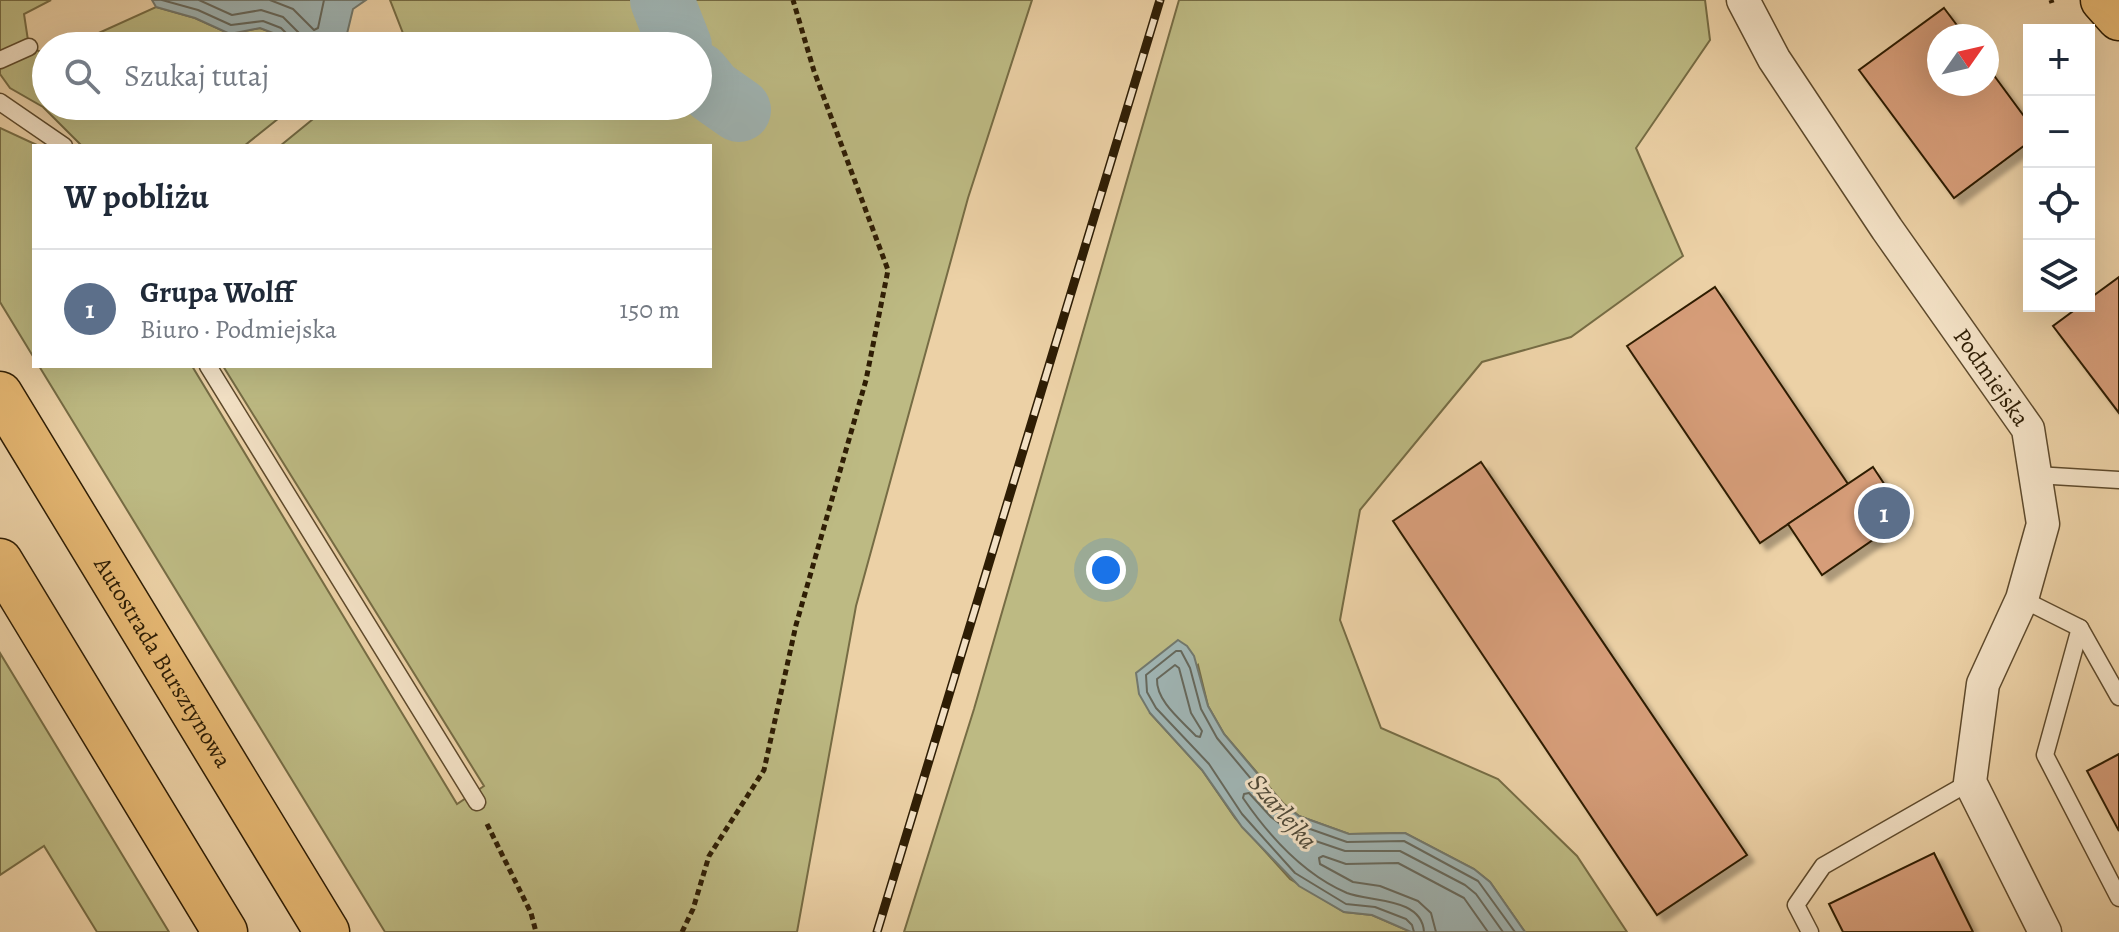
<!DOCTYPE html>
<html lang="pl">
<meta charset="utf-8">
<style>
:root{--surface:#fff;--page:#f2f2f3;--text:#1f2937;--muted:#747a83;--line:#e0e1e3;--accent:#b45309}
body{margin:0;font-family:Alegreya,serif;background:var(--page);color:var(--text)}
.controls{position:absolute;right:24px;top:24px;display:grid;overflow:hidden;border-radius:0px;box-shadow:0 8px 32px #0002}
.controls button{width:72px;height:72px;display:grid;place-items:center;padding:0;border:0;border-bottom:2px solid var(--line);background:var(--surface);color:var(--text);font:40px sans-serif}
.compass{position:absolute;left:1927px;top:24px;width:72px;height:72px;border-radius:50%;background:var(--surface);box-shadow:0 8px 32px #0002;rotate:56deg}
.you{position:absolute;left:1106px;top:570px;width:28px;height:28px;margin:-20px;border:6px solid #fff;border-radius:50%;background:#1a73e8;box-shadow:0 0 0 12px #1a73e833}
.badge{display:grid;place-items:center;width:52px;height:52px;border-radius:50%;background:var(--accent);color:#fff;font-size:26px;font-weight:700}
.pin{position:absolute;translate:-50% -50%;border:4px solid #fff;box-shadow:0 2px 8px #0006}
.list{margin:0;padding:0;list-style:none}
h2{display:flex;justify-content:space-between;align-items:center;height:104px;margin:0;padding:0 32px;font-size:34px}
h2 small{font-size:26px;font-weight:400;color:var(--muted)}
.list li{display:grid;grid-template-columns:52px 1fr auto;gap:24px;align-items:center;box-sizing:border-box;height:120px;padding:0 32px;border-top:2px solid var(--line)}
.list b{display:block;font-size:30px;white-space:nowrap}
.list p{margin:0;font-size:26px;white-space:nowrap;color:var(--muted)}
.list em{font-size:26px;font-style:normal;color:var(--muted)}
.icon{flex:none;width:44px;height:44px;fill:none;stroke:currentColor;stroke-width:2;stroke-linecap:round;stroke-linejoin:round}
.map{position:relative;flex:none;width:2119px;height:932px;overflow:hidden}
.search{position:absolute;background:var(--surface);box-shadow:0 8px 32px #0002;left:32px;top:32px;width:680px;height:88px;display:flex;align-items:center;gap:20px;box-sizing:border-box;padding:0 28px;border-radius:44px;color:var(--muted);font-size:30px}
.panel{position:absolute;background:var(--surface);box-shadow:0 8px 32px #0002;left:32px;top:144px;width:680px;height:224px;border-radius:0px}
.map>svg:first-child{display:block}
.green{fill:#bdba83;stroke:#766c44;stroke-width:2}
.water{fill:#9fb4b3;stroke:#72786d;stroke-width:2}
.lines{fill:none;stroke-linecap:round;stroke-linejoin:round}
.shore{stroke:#66685c;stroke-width:2}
.river{stroke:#9fb4b3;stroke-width:64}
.building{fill:#d69d79;stroke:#2e1d04;stroke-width:2;filter:url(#shadow)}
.service-casing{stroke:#5e4a2c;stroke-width:19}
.minor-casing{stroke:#5e4a2c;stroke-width:35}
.primary-casing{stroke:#2e1d04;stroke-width:47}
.motorway-casing{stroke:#2e1d04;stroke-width:47}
.path{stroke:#2e1d04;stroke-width:5;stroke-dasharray:6 4;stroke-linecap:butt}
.service{stroke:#f3e1c5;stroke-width:16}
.minor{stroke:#f3e1c5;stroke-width:32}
.primary{stroke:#e6b873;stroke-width:44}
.motorway{stroke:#e6b873;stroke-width:44}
.rail-casing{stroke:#2e1d04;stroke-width:9}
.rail{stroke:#f3e1c5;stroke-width:6;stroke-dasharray:18;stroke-linecap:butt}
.labels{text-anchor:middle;stroke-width:6;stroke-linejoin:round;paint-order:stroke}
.street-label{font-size:24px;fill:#2e1d04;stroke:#f3e1c5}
.water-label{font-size:26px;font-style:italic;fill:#504a39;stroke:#f3e1c5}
</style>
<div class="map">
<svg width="2119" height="932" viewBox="0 0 2119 932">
<defs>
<filter id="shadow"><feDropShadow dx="7" dy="7" stdDeviation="2" flood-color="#0004"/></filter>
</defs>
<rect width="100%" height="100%" fill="#ecd1a6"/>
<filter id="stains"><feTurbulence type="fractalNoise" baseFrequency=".0025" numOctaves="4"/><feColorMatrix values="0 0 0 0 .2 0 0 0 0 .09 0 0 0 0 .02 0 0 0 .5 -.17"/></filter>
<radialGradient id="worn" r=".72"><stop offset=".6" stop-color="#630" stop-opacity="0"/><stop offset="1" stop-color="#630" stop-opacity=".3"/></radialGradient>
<!-- green -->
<g class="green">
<polygon points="0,0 51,0 24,14 29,47 46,54 46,106 288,106 279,118 244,146 82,146 43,107 10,88 0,74"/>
<polygon points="390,0 1032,0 968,198 856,606 797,932 385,932 39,366 192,366 457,804 484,786 223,366 710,366 710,146 280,146 329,106 698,106 698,46 408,46"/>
<polygon points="1179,0 1705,0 1710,40 1636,148 1683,256 1571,337 1482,362 1360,510 1340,620 1381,728 1498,779 1577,856 1627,932 1525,932 1490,882 1474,869 1405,833 1349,834 1299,816 1283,803 1224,734 1208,706 1198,665 1150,713 1202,770 1235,818 1290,879 1344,912 1372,915 1411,932 904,932 974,709"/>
<polygon points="156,7 195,18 230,34 260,28 276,34 287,46 70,46"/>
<polygon points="0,128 39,146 34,146 34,358 0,302"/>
<polygon points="0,653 169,932 97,932 44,846 0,875"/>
</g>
<!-- water -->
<g class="water">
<polygon points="152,0 366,0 353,9 344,46 287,46 276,34 260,28 230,34 195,18 156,7"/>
<polygon points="1178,640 1187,646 1194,656 1208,706 1224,734 1283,804 1299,816 1349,834 1405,833 1474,869 1490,882 1525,932 1411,932 1372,915 1344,912 1299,886 1242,827 1202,770 1150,713 1139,694 1136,673"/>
</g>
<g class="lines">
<!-- shore -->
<g class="shore">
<polyline points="162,0 198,10 231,25 263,21 281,28 291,38 292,46"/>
<polyline points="199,0 232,15 261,10 283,17 299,33 303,46"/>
<polyline points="270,0 293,9 314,30 318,28 324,0"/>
<path d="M1175,665l4,3 12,45 11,18 -2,6 -4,-1c-15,-16 -40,-35 -39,-57z"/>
<polyline points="1414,932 1412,925 1406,919 1375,907 1346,904 1295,873 1242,814 1209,764 1156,708 1147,692 1146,675 1176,651 1181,651 1190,668 1201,709 1217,738 1277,810 1296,824 1347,842 1404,841 1478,881 1515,932"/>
<path d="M1424,932c-2,-35 -54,-30 -77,-39 -42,-18 -78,-57 -104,-95l1,-4 5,-1 22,24 21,16 53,18h55l65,34 11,9 27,38"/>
<polyline points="1436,932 1431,913 1418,901 1380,886 1353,882 1320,864 1319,858 1323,856 1346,864 1398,863 1464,898 1488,932"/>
</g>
<!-- river -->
<g class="river">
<polyline points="662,0 680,46"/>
<polyline points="698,74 712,91 739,110"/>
</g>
</g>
<!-- building -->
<g class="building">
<polygon points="1944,8 1965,36 1939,36 1939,84 1987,84 1987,66 2029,123 2029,142 1954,198 1859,70"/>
<polygon points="2119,277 2119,413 2053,326 2080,306 2089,306 2089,299"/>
<polygon points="1715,287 1848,484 1760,543 1627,346"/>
<polygon points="1481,462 1747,855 1657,915 1393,521"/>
<polygon points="1873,467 1906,517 1822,575 1788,524"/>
<polygon points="2119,754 2119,831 2087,771"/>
<polygon points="1934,853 1973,932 1843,932 1829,904"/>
</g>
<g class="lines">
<defs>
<g id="service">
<polyline points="0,60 29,47"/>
<polyline points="0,102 64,146"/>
<polyline points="208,366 477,802"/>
<polyline points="2036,475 2119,480"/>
<polyline points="2022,599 2080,628 2119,697"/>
<polyline points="2080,628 2045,755 2119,898"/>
<polyline points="1810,932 1796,905 1823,866 1970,782"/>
</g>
<g id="minor">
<path id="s1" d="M1743,0l31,59 113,170 141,200 15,95 -21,75 -39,85 -13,98 75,150"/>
</g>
<polyline id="primary" points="2103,0 2119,18"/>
<g id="motorway">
<path id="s2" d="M0,394l327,538"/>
<polyline points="0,561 225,932"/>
</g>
</defs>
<!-- service casing -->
<use href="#service" class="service-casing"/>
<!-- minor casing -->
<use href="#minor" class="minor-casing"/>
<!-- primary casing -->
<use href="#primary" class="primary-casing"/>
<!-- motorway casing -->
<use href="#motorway" class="motorway-casing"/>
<!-- path -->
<g class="path">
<polyline points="2051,0 2052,3"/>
<polyline points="487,824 531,913 536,932"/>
<polyline points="682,932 693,909 709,856 764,770 796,625 866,380 888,270 814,71 793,0"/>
</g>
<!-- service -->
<use href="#service" class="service"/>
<!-- minor -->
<use href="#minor" class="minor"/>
<!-- primary -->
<use href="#primary" class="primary"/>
<!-- motorway -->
<use href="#motorway" class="motorway"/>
<defs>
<polyline id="rail" points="877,932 1160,0"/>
</defs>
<!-- rail casing -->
<use href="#rail" class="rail-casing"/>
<!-- rail -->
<use href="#rail" class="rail"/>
</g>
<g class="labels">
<!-- street labels -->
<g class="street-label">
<text dy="8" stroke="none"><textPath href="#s1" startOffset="452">Podmiejska</textPath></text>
<text dy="8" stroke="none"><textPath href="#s2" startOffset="314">Autostrada Bursztynowa</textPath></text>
</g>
<!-- water labels -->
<g class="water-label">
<text transform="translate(1283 811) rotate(49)" y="9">Szarlejka</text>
</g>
</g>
<rect width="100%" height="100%" filter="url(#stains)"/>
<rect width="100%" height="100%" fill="url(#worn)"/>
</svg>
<div class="controls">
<button>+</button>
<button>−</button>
<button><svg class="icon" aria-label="locate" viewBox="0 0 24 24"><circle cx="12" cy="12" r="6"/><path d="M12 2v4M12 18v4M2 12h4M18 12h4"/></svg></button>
<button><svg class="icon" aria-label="layers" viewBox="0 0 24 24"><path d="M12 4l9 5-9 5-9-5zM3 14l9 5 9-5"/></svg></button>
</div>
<svg class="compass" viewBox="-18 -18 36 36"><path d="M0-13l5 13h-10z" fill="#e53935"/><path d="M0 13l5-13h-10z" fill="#747a83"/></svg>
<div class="you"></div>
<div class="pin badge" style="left:1884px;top:513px;background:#5c6f8a">1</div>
<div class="search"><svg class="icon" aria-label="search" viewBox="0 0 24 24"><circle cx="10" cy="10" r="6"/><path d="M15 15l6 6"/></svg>Szukaj tutaj</div>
<section class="panel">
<h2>W pobliżu<small></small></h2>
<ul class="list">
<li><span class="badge" style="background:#5c6f8a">1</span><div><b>Grupa Wolff</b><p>Biuro · Podmiejska</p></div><em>150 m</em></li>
</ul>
</section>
</div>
